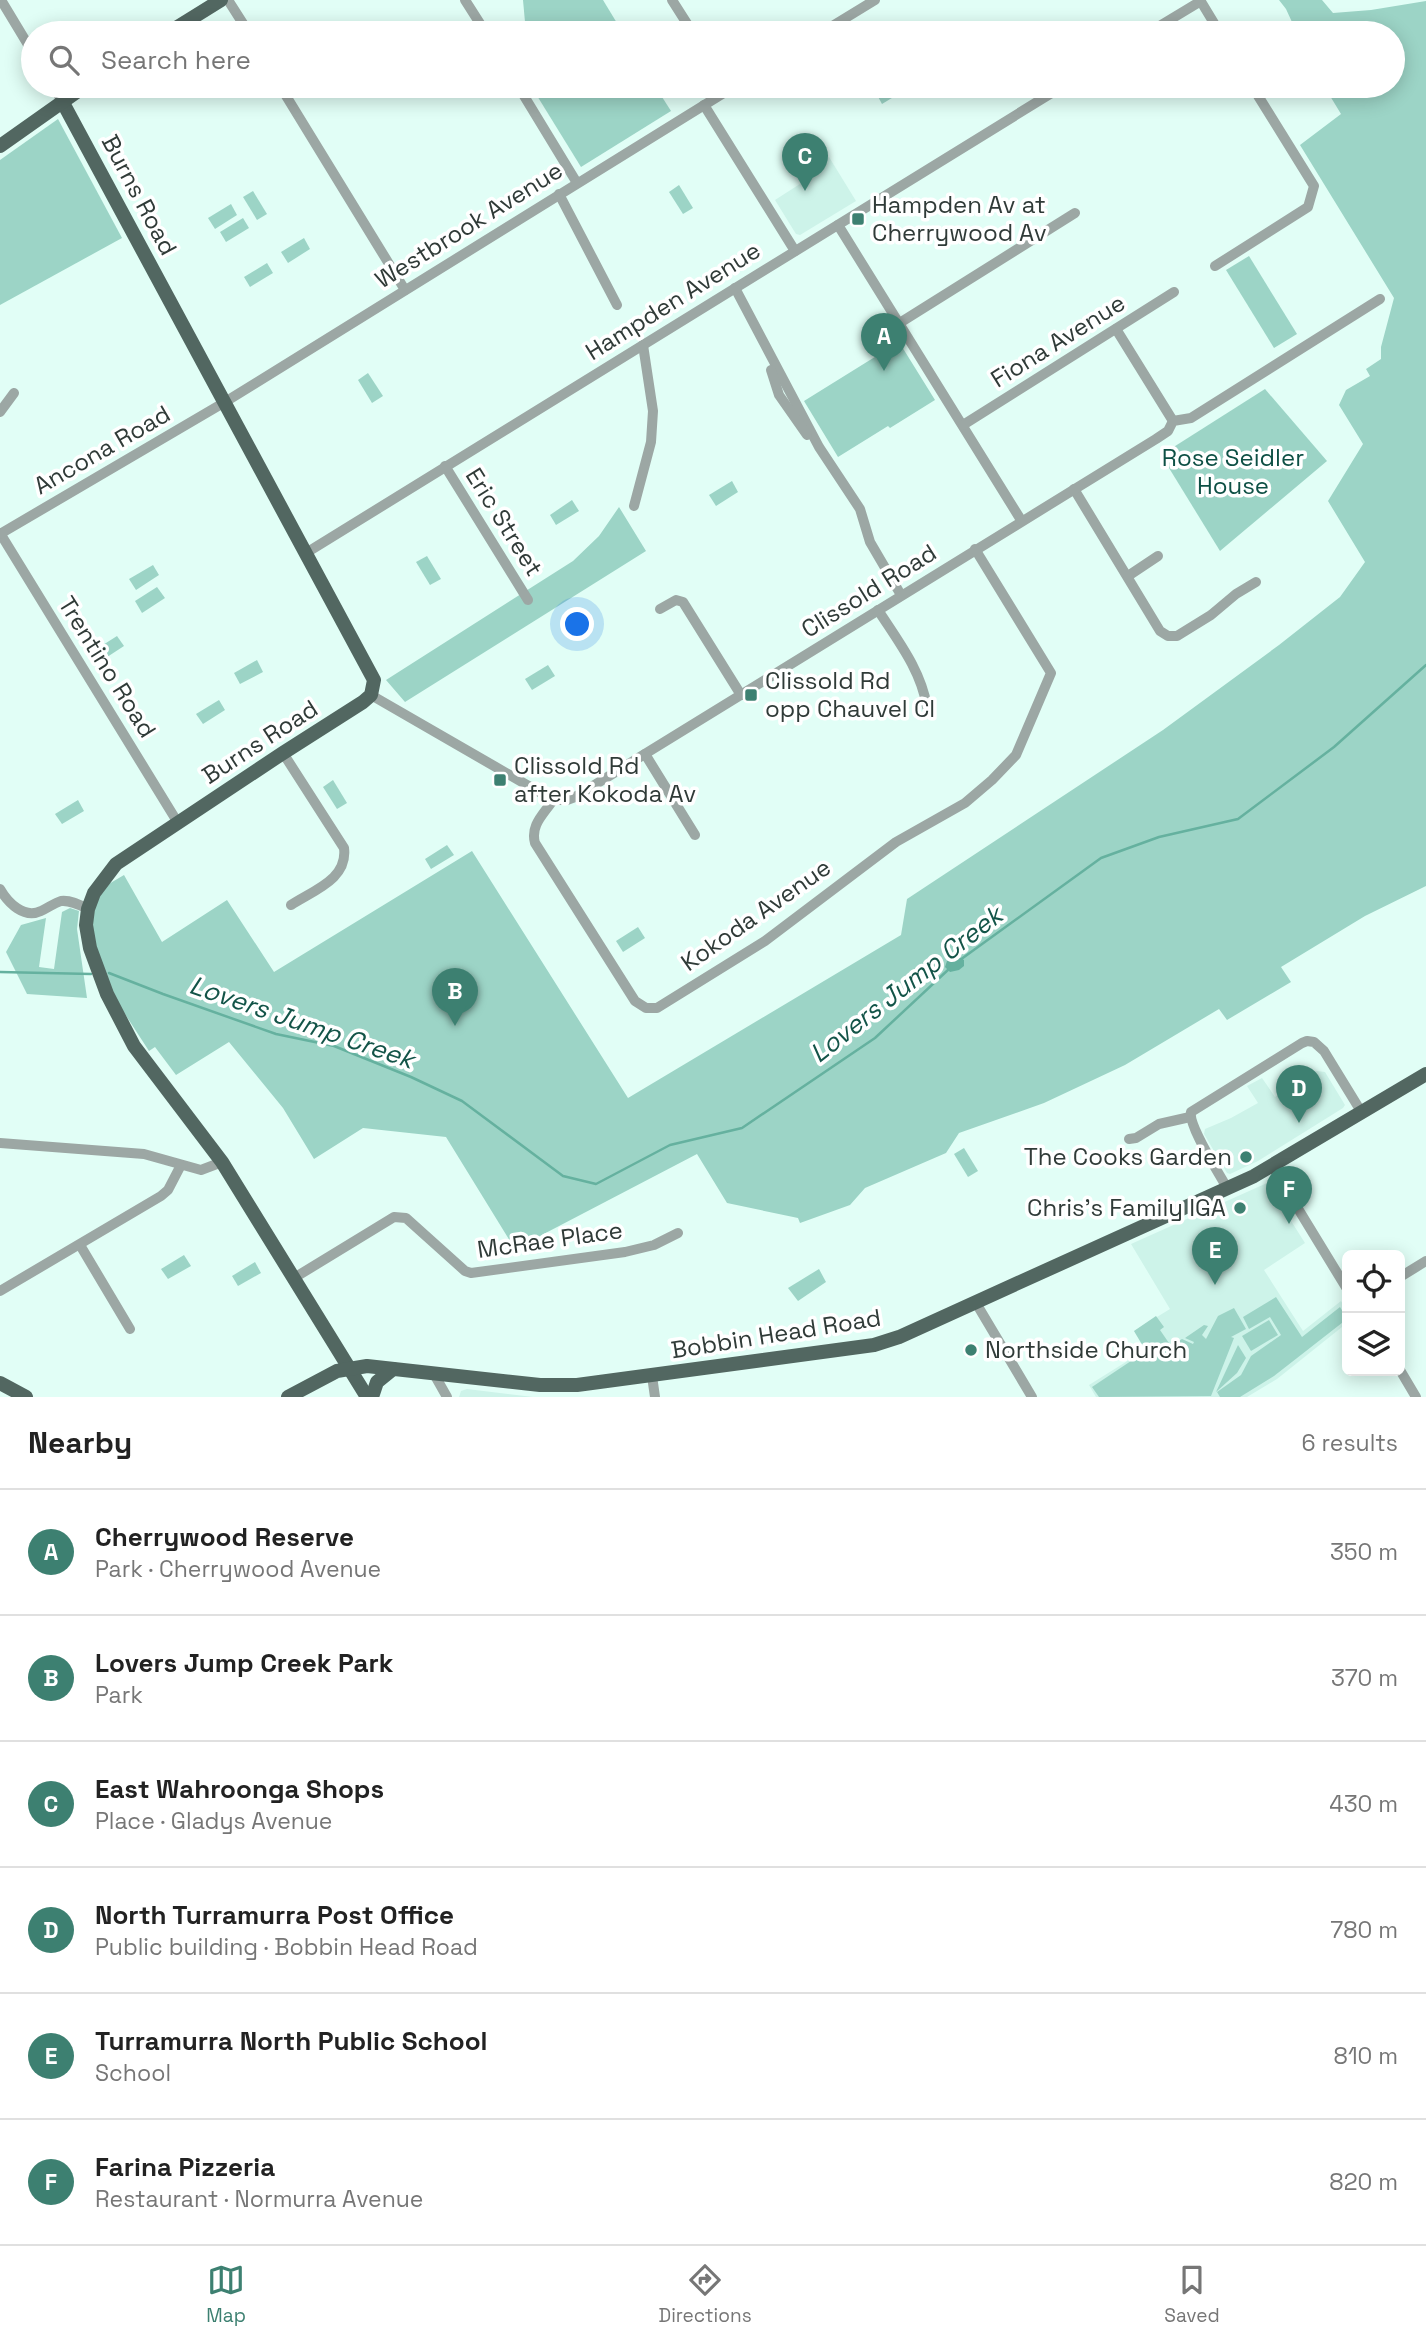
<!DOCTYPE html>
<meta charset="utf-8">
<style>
:root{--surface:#fff;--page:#f2f2f2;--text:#222;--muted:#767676;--line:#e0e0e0;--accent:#3d8071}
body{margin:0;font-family:"Space Grotesk",sans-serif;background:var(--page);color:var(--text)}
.controls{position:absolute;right:21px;bottom:21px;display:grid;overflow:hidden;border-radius:10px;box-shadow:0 4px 18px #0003}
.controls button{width:63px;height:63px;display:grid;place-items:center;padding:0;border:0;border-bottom:2px solid var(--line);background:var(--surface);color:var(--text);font:35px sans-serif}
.you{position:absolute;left:578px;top:625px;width:24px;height:24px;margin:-18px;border:5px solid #fff;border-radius:50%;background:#1a73e8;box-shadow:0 0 0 10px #1a73e833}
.badge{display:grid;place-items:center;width:46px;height:46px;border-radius:50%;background:var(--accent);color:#fff;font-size:23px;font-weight:700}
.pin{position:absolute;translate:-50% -58px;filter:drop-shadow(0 2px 4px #0008)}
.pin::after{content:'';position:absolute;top:37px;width:24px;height:21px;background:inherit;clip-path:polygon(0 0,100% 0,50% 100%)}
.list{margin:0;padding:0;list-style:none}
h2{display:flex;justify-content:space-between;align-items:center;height:91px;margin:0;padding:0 28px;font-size:30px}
h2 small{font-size:23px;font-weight:400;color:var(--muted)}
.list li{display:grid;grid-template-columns:46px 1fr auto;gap:21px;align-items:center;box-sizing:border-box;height:126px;padding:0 28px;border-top:2px solid var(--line)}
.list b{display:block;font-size:26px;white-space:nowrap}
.list p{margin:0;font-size:23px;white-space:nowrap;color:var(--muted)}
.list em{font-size:23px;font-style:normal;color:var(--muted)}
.icon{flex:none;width:38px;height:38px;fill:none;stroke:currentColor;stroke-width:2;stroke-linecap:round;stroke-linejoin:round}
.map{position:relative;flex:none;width:1426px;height:1397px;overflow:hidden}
.search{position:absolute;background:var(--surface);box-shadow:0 4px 18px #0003;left:21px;right:21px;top:21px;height:77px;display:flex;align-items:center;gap:18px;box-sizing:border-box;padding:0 24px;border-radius:38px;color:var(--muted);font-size:26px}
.sheet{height:847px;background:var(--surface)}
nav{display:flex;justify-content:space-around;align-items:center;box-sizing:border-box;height:98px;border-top:2px solid var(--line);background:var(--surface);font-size:19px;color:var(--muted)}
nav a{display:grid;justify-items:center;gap:4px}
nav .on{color:var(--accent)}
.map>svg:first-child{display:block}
.built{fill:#cdf3e9}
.green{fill:#9cd4c6}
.water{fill:#65b19f}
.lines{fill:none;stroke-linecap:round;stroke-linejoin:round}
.stream{stroke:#65b19f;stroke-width:2.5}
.minor{stroke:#9ca7a4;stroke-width:10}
.major{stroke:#526761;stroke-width:14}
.poi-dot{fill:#3d8071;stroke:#fff;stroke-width:2.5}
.labels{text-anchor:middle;stroke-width:7;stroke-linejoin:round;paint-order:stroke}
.street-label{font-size:24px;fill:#303b38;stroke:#fff}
.poi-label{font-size:24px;fill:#303b38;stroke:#fff;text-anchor:start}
.park-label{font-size:24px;fill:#0e5045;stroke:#fff}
.water-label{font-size:26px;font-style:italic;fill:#135448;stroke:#fff}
</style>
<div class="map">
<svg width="1426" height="1397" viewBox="0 0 1426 1397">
<rect width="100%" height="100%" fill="#e1fef6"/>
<!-- built -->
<g class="built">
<polygon points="829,157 856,201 800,235 796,234 775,200 803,182 800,175"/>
<polygon points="1317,1071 1325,1072 1345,1105 1343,1108 1258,1161 1230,1174 1227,1173 1204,1134 1205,1129 1231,1118 1258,1103 1247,1086 1262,1078 1275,1097"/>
<polygon points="1267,1183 1305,1243 1264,1270 1303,1331 1341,1301 1347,1311 1347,1323 1277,1379 1247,1397 1096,1397 1089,1385 1145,1350 1134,1331 1170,1309 1131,1244"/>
<polygon points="467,1389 533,1397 459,1397 461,1391"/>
</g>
<!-- green -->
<g class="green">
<polygon points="523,0 603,0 623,33 526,33"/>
<polygon points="1279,0 1322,0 1333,13 1371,10 1426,1 1426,886 1365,916 1281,967 1291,982 1227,1020 1219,1009 1125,1065 1044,1103 959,1133 946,1153 865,1188 850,1205 800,1223 798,1218 727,1203 697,1154 515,1249 446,1137 363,1128 314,1159 283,1108 229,1042 176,1075 155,1047 149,1051 112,994 92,942 91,904 102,888 124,875 162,942 227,900 274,972 472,851 628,1098 901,935 907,899 1163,730 1279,645 1340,597 1365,562 1328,501 1363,444 1339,405 1346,390 1370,376 1366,369 1381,359 1381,347 1394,298 1300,145 1341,114 1324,86 1393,86 1393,33 1297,33 1286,9"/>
<polygon points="531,86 655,86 671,111 581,167"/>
<polygon points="888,86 902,86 905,90 882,104 876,93"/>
<polygon points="58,119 122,238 0,305 0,160"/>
<polygon points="679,185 693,208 683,214 669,192"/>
<polygon points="253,191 267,214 257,220 243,197"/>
<polygon points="231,204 237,215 215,229 208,218"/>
<polygon points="243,218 249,228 226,242 220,232"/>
<polygon points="304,238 310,249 288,263 281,252"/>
<polygon points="1249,256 1297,334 1274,348 1226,270"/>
<polygon points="267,263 273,273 250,287 244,277"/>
<polygon points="899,342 935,400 890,428 888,426 838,457 804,401"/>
<polygon points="368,373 383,396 372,403 358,380"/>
<polygon points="1265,389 1327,461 1220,551 1161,455"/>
<polygon points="732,481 738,492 716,506 709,495"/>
<polygon points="572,500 579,511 556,525 550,515"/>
<polygon points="619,507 646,551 405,702 386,680 573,561 599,536"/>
<polygon points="427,556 441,579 430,585 416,562"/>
<polygon points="153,565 159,575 136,590 129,579"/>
<polygon points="157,587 165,598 142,613 135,601"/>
<polygon points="117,636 124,646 101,661 95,650"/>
<polygon points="257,660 263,672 240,684 234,673"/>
<polygon points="548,665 555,676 532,690 525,679"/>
<polygon points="219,700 225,710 203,724 196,714"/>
<polygon points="333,780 347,803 337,809 323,787"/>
<polygon points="78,800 84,811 62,824 55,814"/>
<polygon points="447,845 454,855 431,869 425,859"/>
<polygon points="70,908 79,911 77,929 87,998 27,994 6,952 21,925 46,918 39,967 54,969 62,912"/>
<polygon points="638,927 645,938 623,952 616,941"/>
<polygon points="964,1148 978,1171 968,1177 954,1154"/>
<polygon points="1225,1252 1231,1262 1216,1271 1211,1260"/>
<polygon points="184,1255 191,1266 168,1279 161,1269"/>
<polygon points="255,1262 261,1273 238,1286 232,1276"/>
<polygon points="819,1269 826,1282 798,1301 788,1288"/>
<polygon points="1276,1297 1302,1337 1340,1307 1347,1319 1274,1376 1240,1397 1220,1397 1217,1392 1241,1375 1251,1356 1281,1335 1270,1317 1249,1329 1243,1317"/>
<polygon points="1234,1308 1246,1329 1231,1337 1234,1338 1211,1396 1099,1397 1092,1387 1146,1351 1134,1331 1156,1316 1164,1327 1160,1330 1171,1346 1182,1339 1193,1344 1194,1342 1185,1338 1204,1325 1208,1326 1202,1335 1206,1339 1218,1316"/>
<polygon points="1269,1320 1278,1335 1251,1351 1242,1336"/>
<polygon points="1238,1345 1246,1358 1237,1373 1216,1392"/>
</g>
<!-- water -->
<polygon class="water" points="957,956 964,960 964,966 959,970 950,972 945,967 947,961"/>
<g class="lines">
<!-- stream -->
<g class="stream">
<polyline points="960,960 1101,858 1159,837 1238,819 1334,747 1426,665"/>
<polyline points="0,972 91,974"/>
<polyline points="109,973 163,994 276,1034 334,1046 411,1077 462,1101 563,1176 596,1184 670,1145 742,1128 875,1038 949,969"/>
</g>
<!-- minor -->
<g class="minor">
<polyline points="1,0 33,53"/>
<polyline points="228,0 249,33"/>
<polyline points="465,0 486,33"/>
<polyline points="672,0 693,33"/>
<polyline points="1200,0 1220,33"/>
<polyline points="821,33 875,0"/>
<polyline points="1148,33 1201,1"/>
<polyline points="53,86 62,101"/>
<polyline points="280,86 405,290"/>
<polyline points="518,86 577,183"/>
<polyline points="704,105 795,251"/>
<polyline points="559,194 617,305"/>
<polyline points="838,225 1021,520"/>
<polyline points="1215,266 1308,207 1314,186 1252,86"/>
<polyline points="735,288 819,447 860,509 870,542 901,595"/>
<polyline points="898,324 1075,213"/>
<polyline points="1116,329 1173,421"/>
<polyline points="771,370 779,395 807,435"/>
<polyline points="0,412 14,393"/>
<polyline points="963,425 1174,292"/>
<polyline points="445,466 528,600"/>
<polyline points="1074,489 1160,631 1168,636 1177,636 1211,615 1236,594 1256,582"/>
<polyline points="634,506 651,442 653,411 643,345"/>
<polyline points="0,533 178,823"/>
<polyline points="0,534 225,402 735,86"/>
<polyline points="306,553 1063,86"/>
<polyline points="1128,576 1158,556"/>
<polyline points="660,609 676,600 683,602 741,695"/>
<path d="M878,610c20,31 43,60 49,97"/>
<polyline points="371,695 553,800 567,800 575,797 1156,439 1168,431 1173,421 1191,418 1380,299"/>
<path d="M283,753l61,95c4,31 -30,42 -53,57"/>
<polyline points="645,754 695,835"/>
<path d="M553,800c-9,14 -23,25 -18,43l100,158 11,7h11l108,-67 131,-99 69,-39 27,-23 24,-25 35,-82 -76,-124"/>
<path d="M0,889c8,14 24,30 41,22 7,-3 13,-8 20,-10 10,-1 19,4 27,8"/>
<polyline points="1129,1139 1136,1138 1159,1124 1190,1117"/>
<polyline points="0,1143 144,1154 201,1170 222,1162"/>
<polyline points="1272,1166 1347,1289"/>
<path d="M1227,1188c-8,-15 -39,-62 -36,-76l111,-69 5,-2 7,1 10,9 38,62"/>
<polyline points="80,1245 130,1329"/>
<polyline points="1400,1277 1426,1261"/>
<polyline points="294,1278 394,1217 406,1218 465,1271 471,1273 625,1252 654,1245 678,1233"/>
<polyline points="0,1291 161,1196 168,1190 181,1165"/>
<polyline points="976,1303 1032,1397"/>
<polyline points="1400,1370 1416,1397"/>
<polyline points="434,1374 447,1397"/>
<polyline points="652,1376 655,1397"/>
</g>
<!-- major -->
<g class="major">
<polyline points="168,33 221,0"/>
<polyline points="62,101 374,680 371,695 363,702 283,753 116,864 94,893 88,909 86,925 90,948 107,994 134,1046 222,1162 367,1397"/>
<polyline points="0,146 85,86"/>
<polyline points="0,1383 26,1397"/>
<polyline points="288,1397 337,1371 367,1366 540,1385 577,1385 874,1345 899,1337 1254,1176 1426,1074"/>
<polyline points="372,1397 377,1382 393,1369"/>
</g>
</g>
<!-- markers -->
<g class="poi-dot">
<rect x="851" y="212" width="14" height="14" rx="3.5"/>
<rect x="744" y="688" width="14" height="14" rx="3.5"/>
<rect x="493" y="773" width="14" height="14" rx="3.5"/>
<circle cx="1246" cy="1157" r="7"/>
<circle cx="1240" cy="1208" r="7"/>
<circle cx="971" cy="1350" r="7"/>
</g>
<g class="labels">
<!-- street labels -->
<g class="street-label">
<text transform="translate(139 195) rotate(62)" y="8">Burns Road</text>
<text transform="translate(469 225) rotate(-32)" y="8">Westbrook Avenue</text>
<text transform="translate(673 301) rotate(-32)" y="8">Hampden Avenue</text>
<text transform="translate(1058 341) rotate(-32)" y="8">Fiona Avenue</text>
<text transform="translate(102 450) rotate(-30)" y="8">Ancona Road</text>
<text transform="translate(504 522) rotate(58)" y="8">Eric Street</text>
<text transform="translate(869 591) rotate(-32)" y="8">Clissold Road</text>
<text transform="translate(107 667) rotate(58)" y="8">Trentino Road</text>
<text transform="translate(260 742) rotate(-33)" y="8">Burns Road</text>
<text transform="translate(756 915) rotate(-35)" y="8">Kokoda Avenue</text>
<text transform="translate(550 1240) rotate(-8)" y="8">McRae Place</text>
<text transform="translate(776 1334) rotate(-9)" y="8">Bobbin Head Road</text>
</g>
<!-- poi labels -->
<g class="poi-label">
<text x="872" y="213">Hampden Av at<tspan x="872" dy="28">Cherrywood Av</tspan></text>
<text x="765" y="689">Clissold Rd<tspan x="765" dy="28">opp Chauvel Cl</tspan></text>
<text x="514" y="774">Clissold Rd<tspan x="514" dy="28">after Kokoda Av</tspan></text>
<text x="1232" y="1165" text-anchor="end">The Cooks Garden</text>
<text x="1226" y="1216" text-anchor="end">Chris's Family IGA</text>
<text x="985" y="1358">Northside Church</text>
</g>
<!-- park labels -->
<g class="park-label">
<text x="1233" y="466">Rose Seidler<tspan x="1233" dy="28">House</tspan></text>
</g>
<!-- water labels -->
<g class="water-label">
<text transform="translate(906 984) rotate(-38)" y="9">Lovers Jump Creek</text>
<text transform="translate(302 1022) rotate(19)" y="9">Lovers Jump Creek</text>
</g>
</g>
</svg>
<div class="controls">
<button><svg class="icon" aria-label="locate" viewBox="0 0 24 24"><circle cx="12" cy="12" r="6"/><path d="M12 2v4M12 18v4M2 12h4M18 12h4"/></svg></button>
<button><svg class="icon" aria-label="layers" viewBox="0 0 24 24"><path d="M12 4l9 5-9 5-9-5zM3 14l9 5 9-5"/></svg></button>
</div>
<div class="you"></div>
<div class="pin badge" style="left:884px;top:371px">A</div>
<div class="pin badge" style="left:455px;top:1026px">B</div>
<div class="pin badge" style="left:805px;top:191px">C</div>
<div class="pin badge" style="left:1299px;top:1123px">D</div>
<div class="pin badge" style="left:1215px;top:1285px">E</div>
<div class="pin badge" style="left:1289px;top:1224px">F</div>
<div class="search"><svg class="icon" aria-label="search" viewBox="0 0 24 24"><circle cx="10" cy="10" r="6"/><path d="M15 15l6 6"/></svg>Search here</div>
</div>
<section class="sheet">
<h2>Nearby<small>6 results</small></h2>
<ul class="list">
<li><span class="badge">A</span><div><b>Cherrywood Reserve</b><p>Park · Cherrywood Avenue</p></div><em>350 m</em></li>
<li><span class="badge">B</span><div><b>Lovers Jump Creek Park</b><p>Park</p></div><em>370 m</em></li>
<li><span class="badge">C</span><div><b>East Wahroonga Shops</b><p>Place · Gladys Avenue</p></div><em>430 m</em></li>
<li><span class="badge">D</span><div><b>North Turramurra Post Office</b><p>Public building · Bobbin Head Road</p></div><em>780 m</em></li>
<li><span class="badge">E</span><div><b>Turramurra North Public School</b><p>School</p></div><em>810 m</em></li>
<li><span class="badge">F</span><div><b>Farina Pizzeria</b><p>Restaurant · Normurra Avenue</p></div><em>820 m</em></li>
</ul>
</section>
<nav>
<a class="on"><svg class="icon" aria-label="map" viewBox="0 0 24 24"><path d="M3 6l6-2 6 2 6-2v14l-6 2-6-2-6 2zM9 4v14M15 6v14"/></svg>Map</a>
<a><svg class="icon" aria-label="directions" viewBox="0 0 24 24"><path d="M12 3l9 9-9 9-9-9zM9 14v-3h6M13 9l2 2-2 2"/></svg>Directions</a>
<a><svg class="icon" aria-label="saved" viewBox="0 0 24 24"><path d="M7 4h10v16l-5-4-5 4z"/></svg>Saved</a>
</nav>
